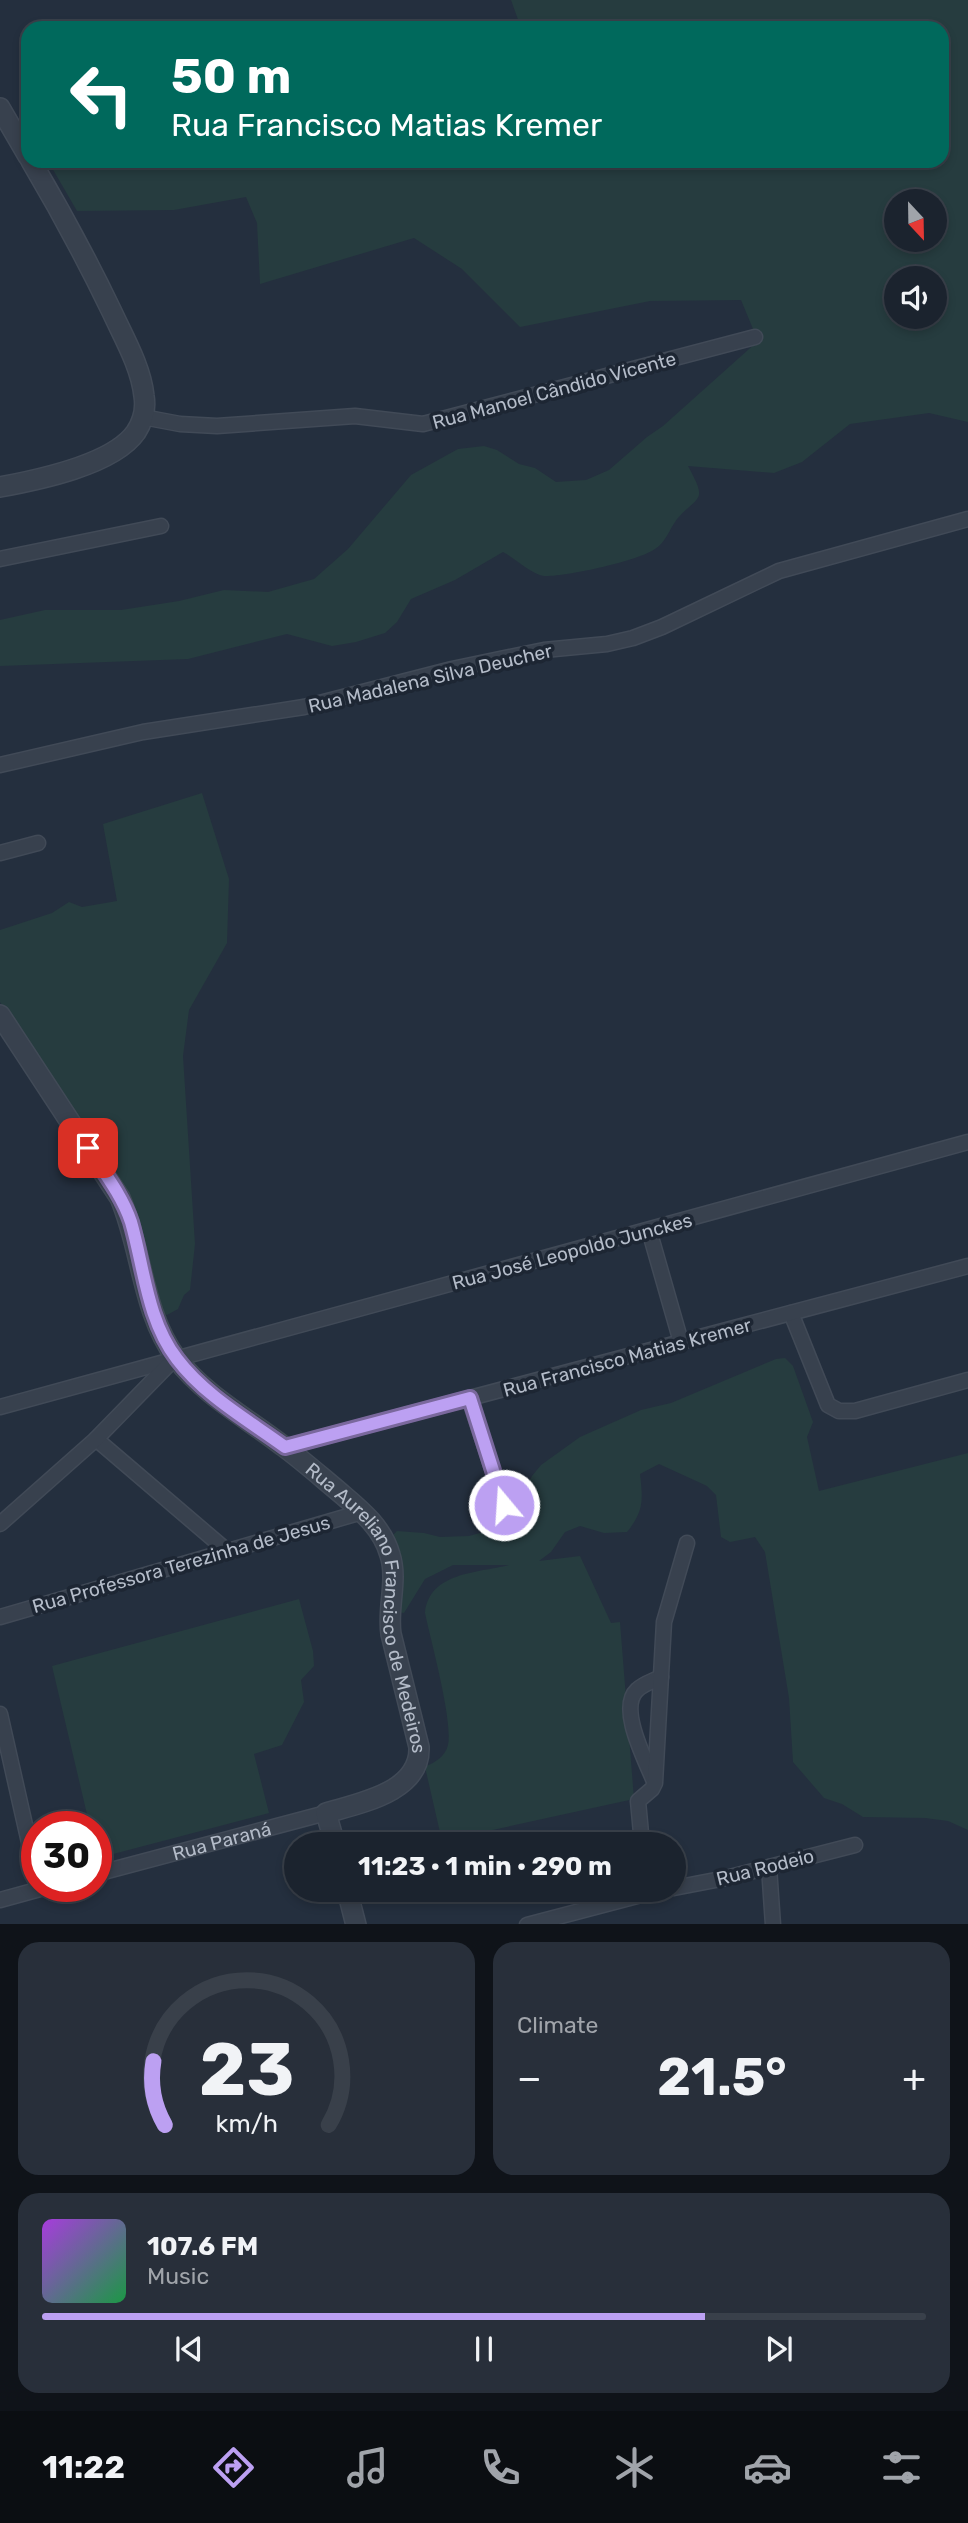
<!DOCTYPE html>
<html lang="en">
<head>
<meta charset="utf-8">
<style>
	:root { --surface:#1b232e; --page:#282f3a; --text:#f1f3f6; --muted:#a0a4aa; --line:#39404a; --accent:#bca0f2 }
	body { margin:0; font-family:Rubik,sans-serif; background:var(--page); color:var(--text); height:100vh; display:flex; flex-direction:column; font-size:26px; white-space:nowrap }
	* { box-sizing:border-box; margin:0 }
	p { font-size:23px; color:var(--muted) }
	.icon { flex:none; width:38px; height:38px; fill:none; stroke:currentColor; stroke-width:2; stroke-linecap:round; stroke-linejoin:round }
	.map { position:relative; height:1924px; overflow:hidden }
	.details { display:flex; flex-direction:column; gap:18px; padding:18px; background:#0f1319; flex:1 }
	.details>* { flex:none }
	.guide { position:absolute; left:21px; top:21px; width:928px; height:147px; border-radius:21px; box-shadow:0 4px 10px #0003,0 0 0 2px var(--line); background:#00695c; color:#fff; overflow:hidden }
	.needle { width:46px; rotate:158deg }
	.buttons { position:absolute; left:884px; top:189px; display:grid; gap:14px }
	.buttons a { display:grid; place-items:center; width:63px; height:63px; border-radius:50%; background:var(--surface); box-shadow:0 4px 10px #0003,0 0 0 2px var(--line); font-size:35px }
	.speed { position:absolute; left:21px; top:1811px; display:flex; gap:14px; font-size:35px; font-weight:700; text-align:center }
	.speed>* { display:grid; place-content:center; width:91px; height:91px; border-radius:50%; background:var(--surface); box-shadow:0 4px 10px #0003,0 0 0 2px var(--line); line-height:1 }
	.speed .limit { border:10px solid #d22; background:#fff; color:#111 }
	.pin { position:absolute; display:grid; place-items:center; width:60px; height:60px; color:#fff; margin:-30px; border-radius:14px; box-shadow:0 4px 10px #0006 }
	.me { position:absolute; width:77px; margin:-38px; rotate:342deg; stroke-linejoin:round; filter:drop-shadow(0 0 5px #0008) }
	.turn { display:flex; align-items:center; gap:24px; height:147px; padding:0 35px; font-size:32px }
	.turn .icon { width:91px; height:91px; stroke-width:2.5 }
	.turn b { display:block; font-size:49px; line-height:60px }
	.big { font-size:52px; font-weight:700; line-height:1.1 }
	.details .widget { flex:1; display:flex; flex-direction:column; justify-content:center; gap:10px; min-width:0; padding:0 24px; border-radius:21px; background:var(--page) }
	.details .dial { align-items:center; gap:0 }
	.dial svg { height:182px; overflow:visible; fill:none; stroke:var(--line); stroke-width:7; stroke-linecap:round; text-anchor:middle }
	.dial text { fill:var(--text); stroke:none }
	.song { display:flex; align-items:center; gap:21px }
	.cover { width:84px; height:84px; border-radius:10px; background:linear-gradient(135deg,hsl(280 70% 55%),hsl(140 70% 35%)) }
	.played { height:7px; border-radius:4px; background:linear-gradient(90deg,var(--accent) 75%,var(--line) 75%) }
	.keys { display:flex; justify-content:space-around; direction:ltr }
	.heat { display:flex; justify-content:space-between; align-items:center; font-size:38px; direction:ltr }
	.details .tiles { flex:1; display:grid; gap:18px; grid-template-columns:1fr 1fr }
	.widget:last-child { grid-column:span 2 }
	.trip { position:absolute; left:284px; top:1832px; width:402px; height:70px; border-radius:35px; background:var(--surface); box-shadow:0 4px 10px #0003,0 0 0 2px var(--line); font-weight:700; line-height:70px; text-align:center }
	.tabs { display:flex; height:112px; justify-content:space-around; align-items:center; background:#0b0e12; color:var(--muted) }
	.tabs .icon { width:49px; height:49px }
	.tabs .active { color:var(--accent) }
	.tabs b { font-size:32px; color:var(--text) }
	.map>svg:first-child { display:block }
	.green { fill:#263c3f; fill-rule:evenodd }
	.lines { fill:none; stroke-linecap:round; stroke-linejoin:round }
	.minor-casing { stroke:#414a57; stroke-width:17 }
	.tertiary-casing { stroke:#414a57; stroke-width:22 }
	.minor { stroke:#38414e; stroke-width:14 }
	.tertiary { stroke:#38414e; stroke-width:19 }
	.route-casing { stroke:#7a689d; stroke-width:18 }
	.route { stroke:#bca0f2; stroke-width:12 }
	.labels { text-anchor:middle; stroke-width:7; stroke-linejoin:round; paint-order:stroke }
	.street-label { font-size:19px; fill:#b4bcc9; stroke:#1d2633 }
</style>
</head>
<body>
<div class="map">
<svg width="968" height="1925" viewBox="0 0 968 1925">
	<rect width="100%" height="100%" fill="#242f3e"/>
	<path class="green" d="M 511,0 L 968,0 L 968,422 L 929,413 L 850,424 L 802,462 L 774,473 L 688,466 C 708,503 699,494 677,519 C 669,530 666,542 655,549 C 638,561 565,577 544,576 C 531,574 516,559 503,552 L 455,580 L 411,599 L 397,622 L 385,633 L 356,642 L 332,646 L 287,634 L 188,659 L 0,666 L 0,620 L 45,610 L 121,610 L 179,601 L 224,590 L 268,592 L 314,579 L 348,549 L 411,475 L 458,449 L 484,446 L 497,450 L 519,464 L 535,468 L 556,482 L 586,480 L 609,470 L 647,437 L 663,426 L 758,341 L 741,300 L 650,301 L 520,327 L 462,269 L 414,238 L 260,284 L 257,223 L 246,197 L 174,210 L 77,211 L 48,161 L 942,161 L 942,28 L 513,28 L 520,25 ZM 896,201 L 934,201 L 934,240 L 896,240 ZM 896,278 L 934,278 L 934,317 L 896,317 Z
		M 202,793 L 229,879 L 227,943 L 189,1010 L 183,1056 L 195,1244 L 190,1290 L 184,1295 L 178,1309 L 167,1315 L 162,1312 L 142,1241 L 0,1002 L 0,930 L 52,913 L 69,902 L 82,907 L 117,901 L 103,824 Z
		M 785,1358 L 793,1366 L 813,1422 L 807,1437 L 819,1491 L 968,1453 L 968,1830 L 948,1821 L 925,1818 L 863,1817 L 842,1804 L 824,1798 L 793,1762 L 789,1698 L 765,1552 L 755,1537 L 730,1542 L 721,1537 L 716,1495 L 707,1486 L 659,1464 L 640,1474 C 643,1500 644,1511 627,1532 L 604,1533 L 580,1526 L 565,1532 L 551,1552 L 539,1561 L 580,1556 L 611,1623 L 620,1622 L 634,1799 L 442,1841 L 425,1767 C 435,1762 445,1757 448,1745 C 453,1720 431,1642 425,1613 C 429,1572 478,1573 509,1565 L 453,1565 L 425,1579 L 404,1613 L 396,1612 L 392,1536 L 397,1531 L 424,1533 L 440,1537 L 469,1536 L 483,1532 L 494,1527 L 506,1514 L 524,1492 L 532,1476 L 541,1465 L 580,1437 L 641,1410 L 671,1403 L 776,1359 Z
		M 299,1599 L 313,1651 L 314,1666 L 301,1680 L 304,1702 L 282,1745 L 254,1754 L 269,1813 L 98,1858 L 96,1827 L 90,1827 L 52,1666 Z"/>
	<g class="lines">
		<defs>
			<g id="minor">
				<path d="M 143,417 L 180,424 L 217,426 L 355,416 L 423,424 L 755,337"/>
				<path d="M 0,559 L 161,526"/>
				<path d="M 0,765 L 143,732 L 304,707 L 452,669 L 544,650 L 607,644 L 633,638 L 662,627 L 779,571 L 968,519"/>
				<path d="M 0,853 L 38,843"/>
				<path d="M 649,1230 L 681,1342"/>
				<path d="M 791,1313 L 828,1405 L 839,1411 L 855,1411 L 968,1380"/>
				<path d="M 469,1398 L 504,1505"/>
				<path d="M 0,1407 L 968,1142"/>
				<path d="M 96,1439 L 226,1550"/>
				<path d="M 285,1447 L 968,1266"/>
				<path d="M 0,1524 L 96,1439 L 174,1359"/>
				<path d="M 0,1617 L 362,1512"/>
				<path d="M 0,1714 L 37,1878"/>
				<path d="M 653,1779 C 645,1759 618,1708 637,1690 C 643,1684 653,1681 661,1677"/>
				<path d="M 642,1844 L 638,1801 L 652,1789 L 655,1783 L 664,1622 L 687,1543"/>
				<path d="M 769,1867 L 773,1925"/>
				<path id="s1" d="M 96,1874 L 326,1813"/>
				<path d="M 674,1888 L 726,1878 L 855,1845"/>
				<path d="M 0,1900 L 51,1886"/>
				<path d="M 527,1925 L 660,1890"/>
			</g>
			<g id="tertiary">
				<path d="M 0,108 L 28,156"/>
				<path d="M 0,487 C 38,480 113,465 136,432 C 143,421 146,408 144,396 C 141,367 124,338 112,312 C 87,260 60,210 31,161"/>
				<path id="s2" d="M 0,1015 L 120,1198 C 142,1249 142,1312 176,1358 C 204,1395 247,1418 283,1446 C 302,1460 319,1475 337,1490 C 358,1508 382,1526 390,1555 C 398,1580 387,1608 391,1634 L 419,1747 C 421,1792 360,1803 326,1813 L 335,1844"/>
				<path d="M 347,1890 L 356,1925"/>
			</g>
		</defs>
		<use href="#minor" class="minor-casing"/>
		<use href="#tertiary" class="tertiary-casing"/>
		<use href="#minor" class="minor"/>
		<use href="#tertiary" class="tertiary"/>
	</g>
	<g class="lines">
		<defs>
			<path id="route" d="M 88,1148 C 103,1171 122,1195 131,1222 C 144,1267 147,1320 177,1359 C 205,1396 248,1420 285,1447 L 470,1398 L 504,1505"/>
		</defs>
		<use href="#route" class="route-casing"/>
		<use href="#route" class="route"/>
	</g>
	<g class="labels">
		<g class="street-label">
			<text transform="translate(554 390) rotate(-15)" y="7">Rua Manoel Cândido Vicente</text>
			<text transform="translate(430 678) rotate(-13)" y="7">Rua Madalena Silva Deucher</text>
			<text transform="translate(572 1251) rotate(-15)" y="7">Rua José Leopoldo Junckes</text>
			<text transform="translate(627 1357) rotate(-15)" y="7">Rua Francisco Matias Kremer</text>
			<text transform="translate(181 1564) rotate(-16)" y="7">Rua Professora Terezinha de Jesus</text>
			<text dy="7" stroke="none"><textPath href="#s2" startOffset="723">Rua Aureliano Francisco de Medeiros</textPath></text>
			<text dy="7" stroke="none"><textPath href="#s1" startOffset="130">Rua Paraná</textPath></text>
			<text transform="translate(765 1867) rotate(-14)" y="7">Rua Rodeio</text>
		</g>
	</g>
</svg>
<div class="buttons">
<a><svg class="needle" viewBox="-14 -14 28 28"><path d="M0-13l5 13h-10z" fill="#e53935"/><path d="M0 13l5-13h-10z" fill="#a0a4aa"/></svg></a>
<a><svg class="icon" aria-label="sound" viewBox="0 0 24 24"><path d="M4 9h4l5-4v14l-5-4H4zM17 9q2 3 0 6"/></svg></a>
</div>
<div class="speed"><div class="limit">30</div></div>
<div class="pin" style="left:88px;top:1148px;background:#d93025"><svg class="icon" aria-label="arrive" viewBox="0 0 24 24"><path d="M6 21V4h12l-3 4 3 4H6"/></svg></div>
<svg class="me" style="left:504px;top:1505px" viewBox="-20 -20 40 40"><circle r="17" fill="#bca0f2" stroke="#fff" stroke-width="3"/><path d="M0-11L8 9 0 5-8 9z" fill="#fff"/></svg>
<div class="trip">11:23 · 1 min · 290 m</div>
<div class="guide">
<div class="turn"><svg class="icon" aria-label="left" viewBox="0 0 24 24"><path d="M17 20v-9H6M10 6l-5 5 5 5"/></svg><div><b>50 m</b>Rua Francisco Matias Kremer</div></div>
</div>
</div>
<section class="details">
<div class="tiles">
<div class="widget dial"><svg viewBox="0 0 100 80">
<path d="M14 69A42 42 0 1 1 86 69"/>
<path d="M14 69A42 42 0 0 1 9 41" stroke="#bca0f2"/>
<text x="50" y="56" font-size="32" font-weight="700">23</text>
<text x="50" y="72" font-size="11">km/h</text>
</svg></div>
<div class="widget"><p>Climate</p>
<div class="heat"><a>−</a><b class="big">21.5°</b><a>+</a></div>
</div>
<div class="widget">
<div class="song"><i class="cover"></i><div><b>107.6 FM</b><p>Music</p></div></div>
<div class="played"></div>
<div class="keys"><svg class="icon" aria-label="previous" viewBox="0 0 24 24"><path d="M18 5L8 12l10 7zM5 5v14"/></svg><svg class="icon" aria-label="pause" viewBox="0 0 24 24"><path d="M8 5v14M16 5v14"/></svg><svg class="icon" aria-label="next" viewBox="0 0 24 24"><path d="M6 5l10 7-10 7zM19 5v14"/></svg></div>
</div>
</div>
</section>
<nav class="tabs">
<b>11:22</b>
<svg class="icon active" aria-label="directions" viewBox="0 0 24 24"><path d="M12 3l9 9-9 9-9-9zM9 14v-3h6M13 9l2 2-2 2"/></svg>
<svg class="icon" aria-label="music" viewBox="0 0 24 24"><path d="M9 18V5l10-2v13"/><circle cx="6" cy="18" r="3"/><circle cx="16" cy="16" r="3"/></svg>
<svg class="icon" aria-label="phone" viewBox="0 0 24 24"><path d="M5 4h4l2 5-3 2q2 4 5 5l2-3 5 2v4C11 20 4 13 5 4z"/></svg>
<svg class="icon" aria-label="climate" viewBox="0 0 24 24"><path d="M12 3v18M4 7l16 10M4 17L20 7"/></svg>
<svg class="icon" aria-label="car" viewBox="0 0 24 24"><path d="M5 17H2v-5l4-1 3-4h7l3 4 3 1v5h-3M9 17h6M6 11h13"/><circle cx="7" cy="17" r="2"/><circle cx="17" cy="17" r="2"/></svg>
<svg class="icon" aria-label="filters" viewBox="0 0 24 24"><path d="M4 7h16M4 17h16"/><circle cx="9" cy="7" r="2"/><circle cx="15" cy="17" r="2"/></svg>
</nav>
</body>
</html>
